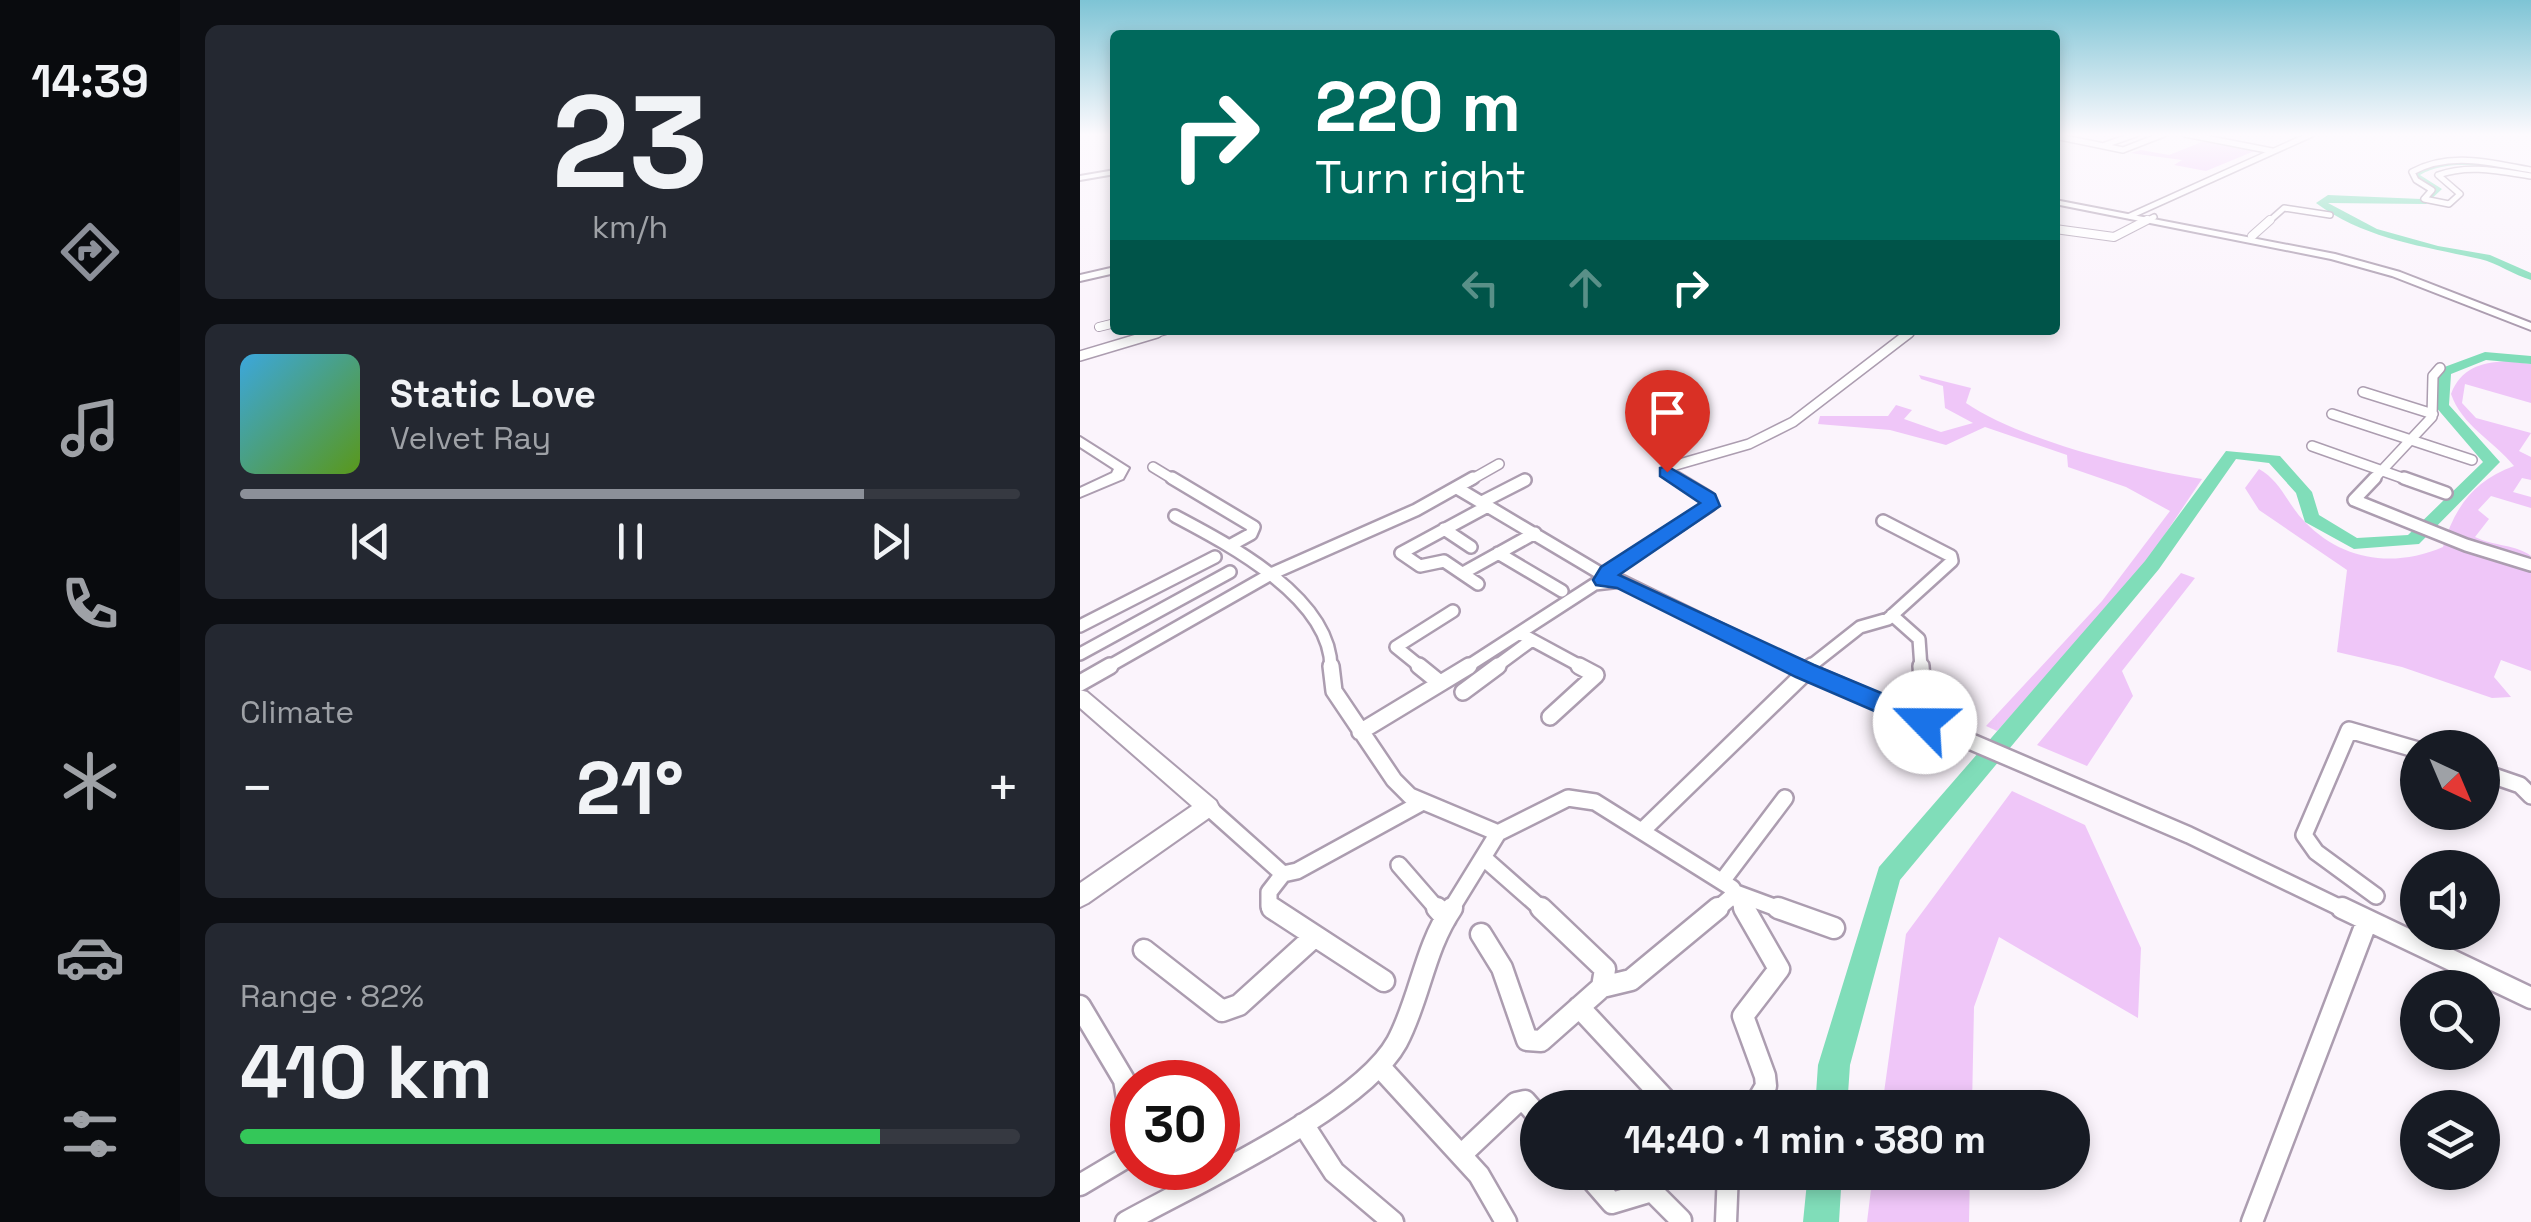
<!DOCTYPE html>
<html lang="en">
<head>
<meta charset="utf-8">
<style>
	:root { --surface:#171b24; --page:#242831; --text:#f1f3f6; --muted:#9ea1a6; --line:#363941; --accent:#8c9099 }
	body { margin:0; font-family:"Space Grotesk",sans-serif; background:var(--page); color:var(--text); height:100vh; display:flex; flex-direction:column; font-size:38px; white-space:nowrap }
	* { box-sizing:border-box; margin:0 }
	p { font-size:32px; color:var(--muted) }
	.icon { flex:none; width:55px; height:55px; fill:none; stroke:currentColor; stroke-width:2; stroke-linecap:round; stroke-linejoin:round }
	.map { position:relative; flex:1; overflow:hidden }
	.panel { display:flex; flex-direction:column; gap:25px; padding:25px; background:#0d0f14; width:900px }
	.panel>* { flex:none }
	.banner { position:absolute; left:30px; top:30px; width:950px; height:305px; border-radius:10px; box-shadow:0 5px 15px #0003; background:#00695c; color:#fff; overflow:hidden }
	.needle { width:65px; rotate:136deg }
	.tools { position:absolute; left:1320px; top:730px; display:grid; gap:20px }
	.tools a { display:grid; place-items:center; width:100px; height:100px; border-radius:50%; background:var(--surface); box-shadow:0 5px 15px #0003; font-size:50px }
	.speed { position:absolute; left:30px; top:1060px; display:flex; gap:20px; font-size:50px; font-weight:700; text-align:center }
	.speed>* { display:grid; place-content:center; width:130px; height:130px; border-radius:50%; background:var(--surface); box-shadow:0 5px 15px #0003; line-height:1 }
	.speed .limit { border:15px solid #d22; background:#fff; color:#111 }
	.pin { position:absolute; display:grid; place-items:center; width:85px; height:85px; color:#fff; margin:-102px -42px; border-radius:50% 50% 50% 0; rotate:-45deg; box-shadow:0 0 10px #0007 }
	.pin .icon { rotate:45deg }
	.me { position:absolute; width:110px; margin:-55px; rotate:293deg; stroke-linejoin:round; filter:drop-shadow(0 0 8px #0008) }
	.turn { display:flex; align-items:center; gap:35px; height:210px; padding:0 40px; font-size:45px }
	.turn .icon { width:130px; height:130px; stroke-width:2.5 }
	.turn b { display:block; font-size:70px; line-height:85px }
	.lanes { display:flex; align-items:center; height:95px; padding:0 40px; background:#0003; justify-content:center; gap:50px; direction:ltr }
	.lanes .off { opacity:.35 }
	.big { font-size:75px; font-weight:700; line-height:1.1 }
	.panel .card { flex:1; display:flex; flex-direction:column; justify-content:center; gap:15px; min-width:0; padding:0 35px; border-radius:15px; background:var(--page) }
	.panel .dial { align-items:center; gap:0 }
	.dial b { font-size:130px; line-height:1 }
	.song { display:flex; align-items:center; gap:30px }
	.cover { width:120px; height:120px; border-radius:15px; background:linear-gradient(135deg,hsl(200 70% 55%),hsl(90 70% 35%)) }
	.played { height:10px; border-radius:5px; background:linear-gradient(90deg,var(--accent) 80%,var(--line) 80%) }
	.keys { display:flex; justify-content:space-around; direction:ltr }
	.heat { display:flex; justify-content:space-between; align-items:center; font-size:55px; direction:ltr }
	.charge { height:15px; border-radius:8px; background:linear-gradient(90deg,#34c759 82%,var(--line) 0) }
	.trip { position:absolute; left:440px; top:1090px; width:570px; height:100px; border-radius:50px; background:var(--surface); box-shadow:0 5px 15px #0003; font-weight:700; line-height:100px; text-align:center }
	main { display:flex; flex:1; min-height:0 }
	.dock { display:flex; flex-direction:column; width:180px; justify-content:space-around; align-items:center; background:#090b0e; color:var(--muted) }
	.dock .icon { width:70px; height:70px }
	.dock .current { color:var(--accent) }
	.dock b { font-size:45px; color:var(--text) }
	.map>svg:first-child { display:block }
	.green { fill:#efc6f8 }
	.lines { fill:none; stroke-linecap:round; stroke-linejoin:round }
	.river { fill:#80ddb9; fill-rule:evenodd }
	.street-far5-casing { stroke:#ac9db0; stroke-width:8 }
	.street-far4-casing { stroke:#ac9db0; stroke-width:10 }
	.street-far3-casing { stroke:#ac9db0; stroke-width:12 }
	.street-far2-casing { stroke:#ac9db0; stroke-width:16 }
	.street-far1-casing { stroke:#ac9db0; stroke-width:20 }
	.street-casing { stroke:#ac9db0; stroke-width:25 }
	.secondary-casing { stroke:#ac9db0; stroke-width:4 }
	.street-far5 { stroke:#fff; stroke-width:5 }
	.street-far4 { stroke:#fff; stroke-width:8 }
	.street-far3 { stroke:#fff; stroke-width:9 }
	.street-far2 { stroke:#fff; stroke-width:11 }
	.street-far1 { stroke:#fff; stroke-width:15 }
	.street { stroke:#fff; stroke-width:20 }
	.secondary { fill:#fff; fill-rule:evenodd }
	.route { fill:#1a73e8; stroke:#114b97; stroke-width:2.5 }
</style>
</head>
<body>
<main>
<nav class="dock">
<b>14:39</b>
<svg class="icon current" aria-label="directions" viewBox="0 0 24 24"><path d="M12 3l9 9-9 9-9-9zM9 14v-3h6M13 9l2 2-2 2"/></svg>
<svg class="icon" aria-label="music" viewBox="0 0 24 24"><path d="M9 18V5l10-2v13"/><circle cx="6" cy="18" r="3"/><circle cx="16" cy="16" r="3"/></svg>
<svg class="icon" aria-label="phone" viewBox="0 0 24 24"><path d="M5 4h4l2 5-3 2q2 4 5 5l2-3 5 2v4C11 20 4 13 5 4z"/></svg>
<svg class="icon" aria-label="climate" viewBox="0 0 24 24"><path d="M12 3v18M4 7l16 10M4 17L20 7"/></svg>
<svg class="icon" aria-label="car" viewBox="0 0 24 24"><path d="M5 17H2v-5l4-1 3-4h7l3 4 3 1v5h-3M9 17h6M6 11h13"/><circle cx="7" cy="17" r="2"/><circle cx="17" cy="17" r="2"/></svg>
<svg class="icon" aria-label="filters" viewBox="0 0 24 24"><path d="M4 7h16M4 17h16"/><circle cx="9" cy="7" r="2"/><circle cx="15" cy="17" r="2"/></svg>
</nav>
<section class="panel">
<div class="card dial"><b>23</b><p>km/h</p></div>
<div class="card">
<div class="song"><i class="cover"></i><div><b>Static Love</b><p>Velvet Ray</p></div></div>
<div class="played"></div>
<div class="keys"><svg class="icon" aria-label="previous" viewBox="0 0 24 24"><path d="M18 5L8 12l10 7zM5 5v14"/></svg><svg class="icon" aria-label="pause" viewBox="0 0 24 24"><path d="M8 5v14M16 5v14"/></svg><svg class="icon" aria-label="next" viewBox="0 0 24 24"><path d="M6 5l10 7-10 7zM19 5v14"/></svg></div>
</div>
<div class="card"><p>Climate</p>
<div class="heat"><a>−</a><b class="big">21°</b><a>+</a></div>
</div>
<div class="card"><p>Range · 82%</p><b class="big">410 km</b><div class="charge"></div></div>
</section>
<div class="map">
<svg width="1451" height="1222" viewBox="0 0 1451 1222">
	<rect width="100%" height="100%" fill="#fbf4fc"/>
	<path class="green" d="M 1127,140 L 1177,150 L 1126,171 L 1094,165 L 1102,160 L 1050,153 L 1061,150 L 1089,155 Z
		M 1426,361 L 1451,364 L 1451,403 L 1385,384 L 1382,403 L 1396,418 L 1451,433 L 1439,451 L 1451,457 L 1451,480 L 1442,478 L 1433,492 L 1451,497 L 1451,508 L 1411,496 L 1398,510 L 1409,519 L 1395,537 C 1413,546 1438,545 1451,556 L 1441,558 L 1451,563 L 1451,671 L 1421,660 L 1414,677 L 1431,697 L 1412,698 L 1322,667 L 1257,652 L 1267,570 L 1179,510 L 1165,488 L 1179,469 C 1201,481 1207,504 1225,522 C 1263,561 1314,568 1363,547 C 1374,508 1394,480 1434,466 C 1413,440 1382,426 1371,394 C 1381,368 1400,363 1426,361 Z
		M 839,375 L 891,388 L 886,403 C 942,441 1054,468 1122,479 L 1053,582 L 917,731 L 906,726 L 1022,601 L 1090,511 L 1046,487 L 988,467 L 987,455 L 905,427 L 866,445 L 810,430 L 738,424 L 740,416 L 808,416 L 816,405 L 832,410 L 824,419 L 861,432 L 893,423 L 865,408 L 863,386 L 841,379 Z
		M 1101,573 L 1115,578 L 1042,671 L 1053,696 L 1007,766 L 957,745 Z
		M 932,791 L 1005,825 L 1061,948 L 1058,1018 L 919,937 L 894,1007 L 892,1107 L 802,1107 L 826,934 Z
		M 793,1173 L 890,1173 L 889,1222 L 787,1222 Z"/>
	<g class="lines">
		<path class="river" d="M 1375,160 L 1451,170 L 1451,176 C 1415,169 1374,156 1340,175 L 1362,189 L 1346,204 L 1248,203 L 1297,229 L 1358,246 L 1410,255 L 1451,273 L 1451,280 C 1434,275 1417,263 1400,259 C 1342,246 1285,239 1236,203 L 1248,195 L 1341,199 L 1351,189 L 1331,177 L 1331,173 L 1344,166 Z
			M 1405,352 L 1451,356 L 1451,364 L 1406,360 L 1371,374 L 1369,405 L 1420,462 L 1339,544 L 1274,549 L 1225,522 L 1216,493 L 1189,463 L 1156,459 L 1079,569 L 820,880 L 770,1065 L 767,1108 L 735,1108 L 738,1065 L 799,867 L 1065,561 L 1146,451 L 1200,456 L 1232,492 L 1239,515 L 1277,538 L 1328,535 L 1403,462 L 1355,406 L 1359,369 Z
			M 728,1172 L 762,1172 L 759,1222 L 723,1222 Z"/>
		<defs>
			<path id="street-far5" d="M 1105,134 L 1192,151
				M 975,136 L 1043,150 L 1084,134
				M 1025,145 L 1056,134
				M 1451,170 C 1411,163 1370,151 1332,172 L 1336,180 L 1352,190 L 1344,199 L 1369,204 L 1380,194 L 1358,175 C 1389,164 1419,171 1451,176
				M 1050,216 L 1232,134
				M 1062,223 L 1074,217
				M 1187,223 L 1204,208 L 1250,215"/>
			<path id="street-far4" d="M 975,229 L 1034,237 L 1067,220
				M 1172,236 L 1190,220
				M 19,327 L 35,323
				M 69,335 L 87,330
				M 826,335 L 833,330"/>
			<path id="street-far3" d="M 0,356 L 77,333
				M 1283,392 L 1353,414
				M 1252,414 L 1392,460
				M 1232,446 L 1331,481
				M 73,467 L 96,481
				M 389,481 L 419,464
				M 600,481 L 589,474 L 589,467 L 669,444 L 713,422 L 829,333
				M 1292,481 L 1352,417 L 1353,376 L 1360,368"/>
			<path id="street-far2" d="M 92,478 L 174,527 L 171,534 L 151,545
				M 1295,478 L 1274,500 L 1386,545 L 1451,565
				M 1324,478 L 1366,493
				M 377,488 L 525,576
				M 402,502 L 445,480
				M 95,516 C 150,545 251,598 251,668
				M 364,529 L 391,547
				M 418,553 L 482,591
				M 383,573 L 455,533
				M 524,580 L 528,572 L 630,505 L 629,498 L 596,478
				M 398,584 L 364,561 L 340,566 L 321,553 L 408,506
				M 812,615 L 839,639 L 841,668
				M 0,626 L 135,557
				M 441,634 L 504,668
				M 0,654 L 150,572
				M 26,668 L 191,574 L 336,510 L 393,478
				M 342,668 L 316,647 L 373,611
				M 385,668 L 515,584 L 541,581 L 719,668
				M 414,668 L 452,640
				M 728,668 L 780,627 L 808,619 L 872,561 L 871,556 L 803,521"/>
			<path id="street-far1" d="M 251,666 L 254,691 L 314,780 L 330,796 L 418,833 L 488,798 L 515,802 L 652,888 L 665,911
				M 339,666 L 360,683
				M 714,666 L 1109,835 L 1267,911
				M 841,666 L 845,722
				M 0,683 L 30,666
				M 383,692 L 418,666
				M 470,717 L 516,675 L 499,666
				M 280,732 L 389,666
				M 1402,772 L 1440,785 L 1451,796
				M 128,807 L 203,874 L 217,871 L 341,803
				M 563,830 L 732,666
				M 405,859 L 464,911
				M 319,865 L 359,911
				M 643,880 L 705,798
				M 1296,896 L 1236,852 L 1224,835 L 1269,730 L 1338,750
				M 196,911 L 189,906 L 189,892 L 203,874
				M 370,911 L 418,833
				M 635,911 L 656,893 L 705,911"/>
			<path id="street" d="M 192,908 L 304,981
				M 357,908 L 366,918
				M 664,908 L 699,969 L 663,1016 L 685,1076 L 686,1086 L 673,1108
				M 698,908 L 754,928
				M 1262,908 L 1451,998
				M 401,934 L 422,968 L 447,1040 L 461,1041 L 522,987 L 525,969 L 461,908
				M 64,950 L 142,1011 L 159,1005 L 235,936
				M 522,987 L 551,980 L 638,908
				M 0,1006 L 44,1080 L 52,1129
				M 499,1007 L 593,1108
				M 300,1067 L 399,1175 L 426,1222
				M 223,1124 L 254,1172 L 313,1222
				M 381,1155 L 436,1103 L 445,1101 L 458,1116
				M 89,1168 L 118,1182
				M 505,1172 L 532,1203 L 572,1191 L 601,1220
				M 0,1185 L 52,1154
				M 46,1222 C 116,1183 281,1108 317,1042 C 340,999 344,949 372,908
				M 646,1222 L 648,1172
				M 1172,1222 L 1287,921"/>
			<path id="secondary" d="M 35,170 L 35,174 L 0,180 L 0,176 Z
				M 975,200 L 1255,254 L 1320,272 L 1451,323 L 1451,330 L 1312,276 L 1251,259 L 975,204 Z
				M 35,267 L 35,273 L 0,281 L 0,275 Z
				M 0,437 L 49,468 L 43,479 L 0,497 L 0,488 L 32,473 L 34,469 L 0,447 Z
				M 0,690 L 7,692 L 136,801 L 139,807 L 136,813 L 8,903 L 0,907 L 0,883 L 112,806 L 0,708 Z"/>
		</defs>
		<use href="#street-far5" class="street-far5-casing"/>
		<use href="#street-far4" class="street-far4-casing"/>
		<use href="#street-far3" class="street-far3-casing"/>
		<use href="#street-far2" class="street-far2-casing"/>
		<use href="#street-far1" class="street-far1-casing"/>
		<use href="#street" class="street-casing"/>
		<use href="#secondary" class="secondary-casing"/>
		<use href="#street-far5" class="street-far5"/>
		<use href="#street-far4" class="street-far4"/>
		<use href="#street-far3" class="street-far3"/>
		<use href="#street-far2" class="street-far2"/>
		<use href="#street-far1" class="street-far1"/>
		<use href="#street" class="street"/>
		<use href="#secondary" class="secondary"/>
	</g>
	<linearGradient id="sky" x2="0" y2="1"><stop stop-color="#7ec4d5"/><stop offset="0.44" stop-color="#fdfafe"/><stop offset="1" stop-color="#fdfafe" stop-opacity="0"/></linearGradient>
	<rect width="1451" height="306" fill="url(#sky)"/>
	<path class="route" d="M 587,466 L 635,494 L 640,506 L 539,575 L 734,665 L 854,715 L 858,722 L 854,729 L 836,729 L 716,677 L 537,588 L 516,585 L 513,580 L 521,567 L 620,503 L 580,476 L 580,468 Z"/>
</svg>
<div class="tools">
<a><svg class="needle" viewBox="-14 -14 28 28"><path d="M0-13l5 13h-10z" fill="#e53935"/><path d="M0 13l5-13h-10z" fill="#9ea1a6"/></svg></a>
<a><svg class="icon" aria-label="sound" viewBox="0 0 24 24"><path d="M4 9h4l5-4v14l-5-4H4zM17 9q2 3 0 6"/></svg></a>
<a><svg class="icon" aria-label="search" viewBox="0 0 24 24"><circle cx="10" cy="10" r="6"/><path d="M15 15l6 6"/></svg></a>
<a><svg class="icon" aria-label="layers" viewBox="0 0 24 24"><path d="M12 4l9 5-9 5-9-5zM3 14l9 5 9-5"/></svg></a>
</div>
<div class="speed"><div class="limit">30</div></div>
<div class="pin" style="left:587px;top:472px;background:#d93025"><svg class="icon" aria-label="arrive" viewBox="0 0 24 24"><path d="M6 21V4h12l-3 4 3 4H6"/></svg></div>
<svg class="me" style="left:845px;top:722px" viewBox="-20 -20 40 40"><circle r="19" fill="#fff"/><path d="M0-13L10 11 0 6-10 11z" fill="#1a73e8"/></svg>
<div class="trip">14:40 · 1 min · 380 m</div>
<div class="banner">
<div class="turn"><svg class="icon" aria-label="right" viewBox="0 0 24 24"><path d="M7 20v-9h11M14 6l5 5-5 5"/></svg><div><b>220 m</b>Turn right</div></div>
<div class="lanes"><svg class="icon off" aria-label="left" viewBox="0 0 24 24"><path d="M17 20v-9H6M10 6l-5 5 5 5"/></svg><svg class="icon off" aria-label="ahead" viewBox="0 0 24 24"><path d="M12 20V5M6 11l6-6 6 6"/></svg><svg class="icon" aria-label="right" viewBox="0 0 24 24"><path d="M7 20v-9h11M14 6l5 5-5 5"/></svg></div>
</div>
</div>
</main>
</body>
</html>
